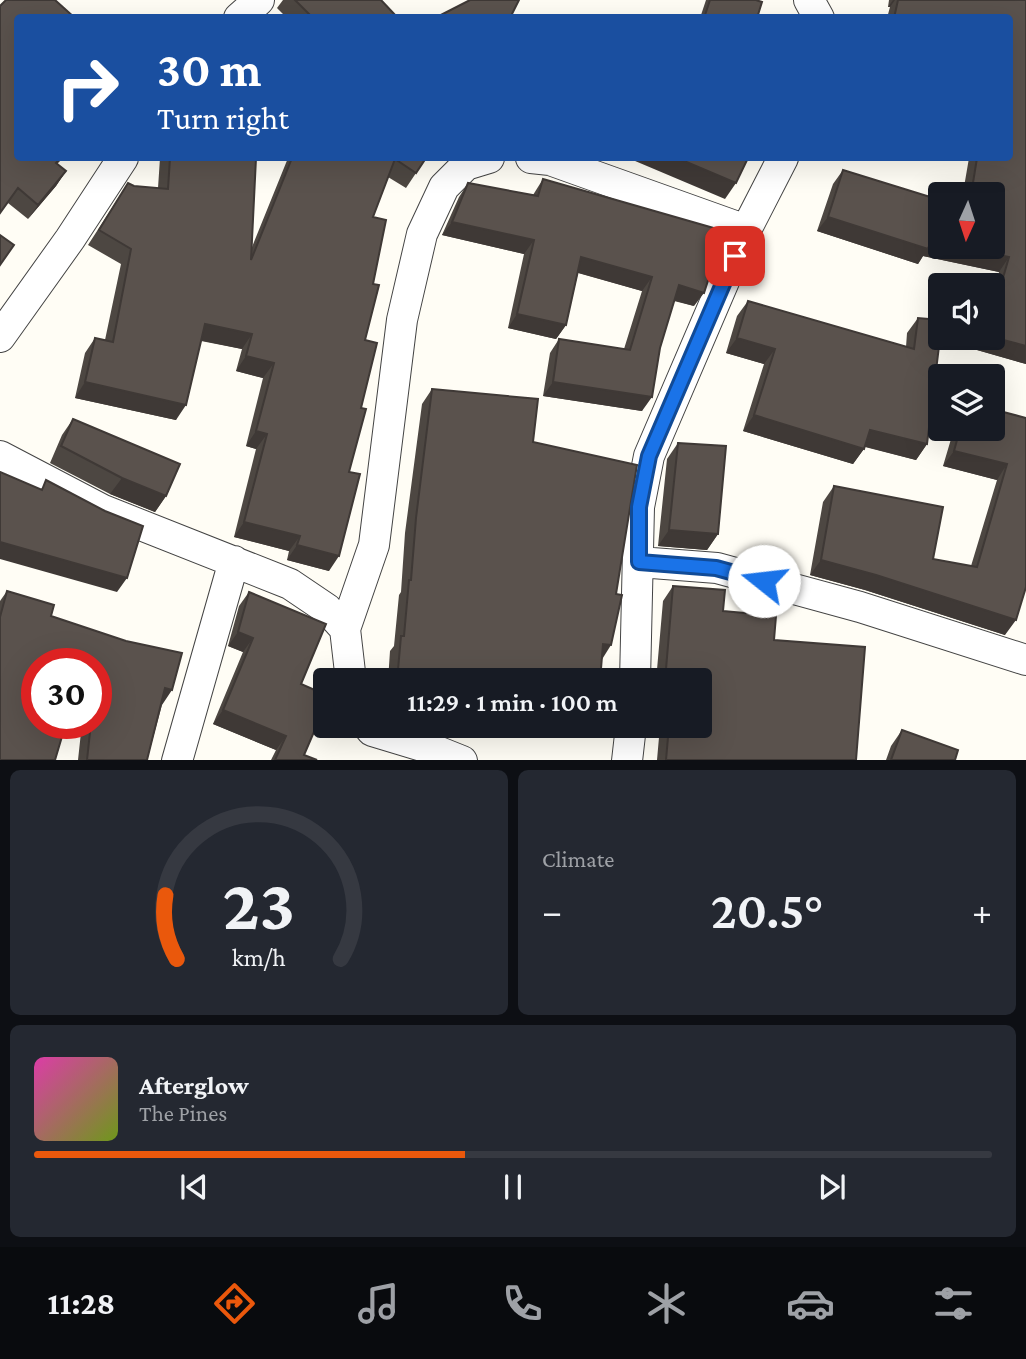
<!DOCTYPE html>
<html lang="en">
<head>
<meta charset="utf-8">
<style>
	:root { --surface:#171b24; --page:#242831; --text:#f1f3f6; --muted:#9ea1a6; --line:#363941; --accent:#ea580c }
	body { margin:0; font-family:"Crimson Pro",serif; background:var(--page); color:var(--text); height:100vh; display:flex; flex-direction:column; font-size:26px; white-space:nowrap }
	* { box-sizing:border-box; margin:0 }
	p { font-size:23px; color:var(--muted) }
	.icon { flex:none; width:38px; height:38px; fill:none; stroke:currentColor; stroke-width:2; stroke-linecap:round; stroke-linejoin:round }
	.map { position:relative; height:760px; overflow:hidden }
	.sheet { display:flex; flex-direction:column; gap:10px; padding:10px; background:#0d0f14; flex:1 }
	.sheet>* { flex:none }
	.top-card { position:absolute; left:14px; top:14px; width:999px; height:147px; border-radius:7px; box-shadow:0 7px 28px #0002; background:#1a4fa0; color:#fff; overflow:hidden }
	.needle { width:46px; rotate:183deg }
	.controls { position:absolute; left:928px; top:182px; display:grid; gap:14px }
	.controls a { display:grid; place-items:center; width:77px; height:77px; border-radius:7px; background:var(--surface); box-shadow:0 7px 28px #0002; font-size:35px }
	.speed { position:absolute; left:21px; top:648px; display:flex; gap:14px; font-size:35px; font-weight:700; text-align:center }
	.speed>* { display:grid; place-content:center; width:91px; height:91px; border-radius:50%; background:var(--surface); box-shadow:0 7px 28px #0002; line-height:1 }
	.speed .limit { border:10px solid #d22; background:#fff; color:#111 }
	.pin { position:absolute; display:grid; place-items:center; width:60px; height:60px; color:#fff; margin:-30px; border-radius:14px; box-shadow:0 4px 10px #0006 }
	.me { position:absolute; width:77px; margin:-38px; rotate:286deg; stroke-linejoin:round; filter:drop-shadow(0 0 5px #0008) }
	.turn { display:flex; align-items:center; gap:24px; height:147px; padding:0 28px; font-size:32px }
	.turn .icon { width:91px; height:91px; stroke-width:2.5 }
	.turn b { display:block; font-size:49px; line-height:60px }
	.big { font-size:52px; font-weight:600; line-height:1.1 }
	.sheet .widget { flex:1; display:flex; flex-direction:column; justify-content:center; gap:10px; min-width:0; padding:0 24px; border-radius:10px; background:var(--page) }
	.sheet .dial { align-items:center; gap:0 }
	.dial svg { height:182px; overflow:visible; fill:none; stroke:var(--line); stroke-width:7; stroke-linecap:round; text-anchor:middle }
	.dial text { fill:var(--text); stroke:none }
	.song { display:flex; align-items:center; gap:21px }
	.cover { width:84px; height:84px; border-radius:10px; background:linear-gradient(135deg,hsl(320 70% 55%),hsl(80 70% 35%)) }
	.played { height:7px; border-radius:4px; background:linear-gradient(90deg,var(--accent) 45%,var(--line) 45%) }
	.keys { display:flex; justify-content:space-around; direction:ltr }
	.heat { display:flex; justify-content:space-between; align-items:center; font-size:38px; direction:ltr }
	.sheet .tiles { flex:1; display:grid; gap:10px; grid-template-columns:1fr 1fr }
	.widget:last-child { grid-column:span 2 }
	.trip { position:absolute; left:313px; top:668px; width:399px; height:70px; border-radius:7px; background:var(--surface); box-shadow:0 7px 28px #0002; font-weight:600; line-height:70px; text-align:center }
	.tabs { display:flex; height:112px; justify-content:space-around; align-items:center; background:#090b0e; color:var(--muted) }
	.tabs .icon { width:49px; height:49px }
	.tabs .on { color:var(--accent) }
	.tabs b { font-size:32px; color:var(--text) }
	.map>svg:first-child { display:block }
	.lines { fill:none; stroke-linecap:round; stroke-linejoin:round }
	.minor-casing { stroke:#444; stroke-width:32 }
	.minor { stroke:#fff; stroke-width:30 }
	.wall { fill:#4d4742 }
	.shaded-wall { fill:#3f3936 }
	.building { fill:#5a524d; stroke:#3f3936; stroke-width:2 }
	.route-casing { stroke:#114b97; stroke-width:18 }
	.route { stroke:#1a73e8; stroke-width:12 }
</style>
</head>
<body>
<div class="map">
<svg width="1026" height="761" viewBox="0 0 1026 761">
	<rect width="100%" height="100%" fill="#fffdf5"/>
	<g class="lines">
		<defs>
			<path id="minor" d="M 809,0 L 819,18
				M 239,18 L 259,0
				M 531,158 L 550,160 L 746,230
				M 0,337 L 70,239 L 123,158
				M 0,456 L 103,510 L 290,584 L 327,609 L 345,629
				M 639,562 L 717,568 L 860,607 L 1026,660
				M 351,681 L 345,629 L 374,545 L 402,320 L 422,234 L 444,187 L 466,165 L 489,158
				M 635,681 L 639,507 L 649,456 L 746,230 L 783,158
				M 368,726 L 372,731 L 432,749 L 462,761
				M 177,761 L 234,561
				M 627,761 L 631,726"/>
		</defs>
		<use href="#minor" class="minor-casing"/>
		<use href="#minor" class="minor"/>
	</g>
	<path class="wall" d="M 283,0 L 381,0 L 398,18 L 287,18 L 277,8 Z
		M 706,0 L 756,0 L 757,18 L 700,18 Z
		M 889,0 L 1026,0 L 1026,364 L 977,350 L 980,338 L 992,338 L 992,295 L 999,272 L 923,256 L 918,264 L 817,231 L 833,184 L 843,170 L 940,247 L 992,194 L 956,194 L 962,186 L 964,187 L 969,158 L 1010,158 L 1010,18 L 887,18 L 890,7 L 888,7 Z
		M 18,158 L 63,158 L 57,164 L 66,171 L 56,186 L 28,219 L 8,203 Z
		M 160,158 L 256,158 L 252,247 L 288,158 L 426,158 L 406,188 L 388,177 L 373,217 L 373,284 L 365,340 L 361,408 L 349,472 L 329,571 L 287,560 L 289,551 L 234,537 L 256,449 L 246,446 L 263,378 L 236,371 L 242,349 L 201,341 L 176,420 L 75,398 L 85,353 L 95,338 L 105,340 L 121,264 L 88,245 L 128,183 L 134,186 L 158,188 Z
		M 543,179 L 694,306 L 674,301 L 642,411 L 543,396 L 550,353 L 559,339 L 624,349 L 642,291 L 578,273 L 566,325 L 556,339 L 508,328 L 524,254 L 442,235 L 459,197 L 468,183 L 533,195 Z
		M 748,301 L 906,347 L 907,333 L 918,318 L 927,444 L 916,460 L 865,447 L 853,464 L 743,431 L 764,364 L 726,353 L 737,316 Z
		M 432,389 L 533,442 L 602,659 L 600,681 L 388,681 L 390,651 L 394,646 L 399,595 L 401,592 L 405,533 L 422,404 Z
		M 1026,418 L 1005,635 L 865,590 L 810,575 L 823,502 L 834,486 L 933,559 L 971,566 L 997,480 L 943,466 L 954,429 L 992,429 Z
		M 73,419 L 166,496 L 155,512 L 110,494 L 50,463 L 62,435 Z
		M 678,443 L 718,534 L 707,550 L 658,546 L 667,459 Z
		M 673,586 L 723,611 L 774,640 L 856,760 L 657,760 L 660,726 L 700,726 L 700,681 L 656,681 L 663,601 Z
		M 7,591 L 51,616 L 162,705 L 147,760 L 78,760 L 82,723 L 96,723 L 96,663 L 37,663 L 0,760 L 0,601 Z
		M 249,592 L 301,684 L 304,755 L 317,760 L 271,760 L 276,750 L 213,724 L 243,652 L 228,646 L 239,606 Z
		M 902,730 L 955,760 L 886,760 L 891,746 Z"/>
	<path class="shaded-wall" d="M 893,0 L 895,0 L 890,7 L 888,7 Z
		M 628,158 L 677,158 L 736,183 L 725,199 Z
		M 66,171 L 56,186 L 28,219 L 38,205 Z
		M 828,217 L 940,242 L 940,247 L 960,247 L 1009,257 L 999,272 L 923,256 L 918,264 L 817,231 Z
		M 452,222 L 534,240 L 524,254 L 442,235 Z
		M 581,257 L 652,277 L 642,291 L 572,271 Z
		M 679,285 L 704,293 L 694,306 L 669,299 Z
		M 517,314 L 566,325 L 556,339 L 508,328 Z
		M 205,324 L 252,334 L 242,349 L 194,339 Z
		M 992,337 L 1026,346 L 1026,364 L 977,350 L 985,338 L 992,338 Z
		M 737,338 L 775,349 L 764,364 L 726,353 Z
		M 246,356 L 274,363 L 263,378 L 236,371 Z
		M 85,382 L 186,405 L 176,420 L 75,398 Z
		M 553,382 L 652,397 L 642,411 L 543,396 Z
		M 754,415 L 864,449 L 853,464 L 743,431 Z
		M 870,430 L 927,444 L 916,460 L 859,445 Z
		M 256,431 L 267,434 L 256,449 L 246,446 Z
		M 954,451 L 1007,464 L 997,480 L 943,466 Z
		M 122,478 L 166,496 L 155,512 L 110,494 Z
		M 244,522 L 300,536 L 289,551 L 234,537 Z
		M 669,530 L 718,534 L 707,550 L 658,546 Z
		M 0,542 L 127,578 L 117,592 L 0,559 Z
		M 297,545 L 339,556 L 329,571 L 287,560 Z
		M 821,560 L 876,575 L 1016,620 L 1005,635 L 865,590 L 810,575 Z
		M 238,632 L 253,638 L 243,652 L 228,646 Z
		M 603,644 L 611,645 L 601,661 Z
		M 165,688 L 172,690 L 162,705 L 155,703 Z
		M 223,710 L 286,736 L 276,750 L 213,724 Z"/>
	<path class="building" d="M 6,0 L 55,0 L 75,18 L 18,18 L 18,158 L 61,158 L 56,163 L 66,171 L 38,205 L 18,188 L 0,213 L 0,6 Z
		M 295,0 L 381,0 L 398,18 L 313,18 Z
		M 470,0 L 519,0 L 510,18 L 435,18 Z
		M 710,0 L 756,0 L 762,2 L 757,18 L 704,18 Z
		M 898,0 L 1026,0 L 1026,346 L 992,337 L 992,316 L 1009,257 L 960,247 L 992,247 L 992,194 L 960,194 L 962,186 L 972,189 L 977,158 L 1010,158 L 1010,18 L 894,18 Z
		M 170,158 L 256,158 L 251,260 L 292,158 L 426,158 L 416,173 L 395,159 L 373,217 L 386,220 L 373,284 L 379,285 L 365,340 L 377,343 L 361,408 L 366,409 L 349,472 L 360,474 L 339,556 L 297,545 L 300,536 L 244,522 L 267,434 L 256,431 L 274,363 L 246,356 L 252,334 L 205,324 L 186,405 L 85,382 L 95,338 L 113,342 L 131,249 L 99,230 L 128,183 L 134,186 L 168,189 Z
		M 677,158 L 748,158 L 736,183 Z
		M 843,170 L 940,200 L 940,242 L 931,240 L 928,249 L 828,217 Z
		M 543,179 L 724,231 L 704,293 L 679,285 L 660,348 L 652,397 L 553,382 L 559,339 L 630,350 L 652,277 L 581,257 L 566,325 L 517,314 L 534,240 L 452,222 L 468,183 L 538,196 Z
		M 0,235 L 14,245 L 0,265 Z
		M 748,301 L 914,349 L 918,318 L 940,320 L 940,338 L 927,444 L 870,430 L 864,449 L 754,415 L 775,349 L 737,338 Z
		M 432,389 L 538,399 L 533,442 L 637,465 L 616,594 L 622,595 L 611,645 L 603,644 L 600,681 L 397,681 L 401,636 L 404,636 L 409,580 L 411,580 L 416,518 Z
		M 992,409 L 1026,418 L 1026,587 L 1016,620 L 876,575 L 821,560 L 834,486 L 943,507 L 933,559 L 977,567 L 1007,464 L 954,451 L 960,429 L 992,429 Z
		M 73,419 L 180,464 L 166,496 L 122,478 L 61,446 Z
		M 678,443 L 726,446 L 718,534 L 669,530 Z
		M 0,472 L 42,490 L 46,480 L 105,511 L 143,526 L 127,578 L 0,542 Z
		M 673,586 L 725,590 L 723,611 L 776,616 L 774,640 L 865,647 L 856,760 L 666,760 L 669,726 L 700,726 L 700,681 L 665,681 Z
		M 7,591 L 54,605 L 51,616 L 126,641 L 182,653 L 172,690 L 165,688 L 147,760 L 87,760 L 91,723 L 96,723 L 96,663 L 37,663 L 37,723 L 66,723 L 55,760 L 0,760 L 0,617 Z
		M 249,592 L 326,624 L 301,684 L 326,695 L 326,704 L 304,755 L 317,760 L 275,760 L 286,736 L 223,710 L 253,638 L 238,632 Z
		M 902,730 L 958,750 L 955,760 L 891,760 Z"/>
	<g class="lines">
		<defs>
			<path id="route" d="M 735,256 L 649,456 L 639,507 L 639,562 L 716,568 L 764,581"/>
		</defs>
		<use href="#route" class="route-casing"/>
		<use href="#route" class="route"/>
	</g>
</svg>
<div class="controls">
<a><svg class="needle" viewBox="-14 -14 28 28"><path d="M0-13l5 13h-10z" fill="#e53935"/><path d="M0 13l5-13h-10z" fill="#9ea1a6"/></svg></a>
<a><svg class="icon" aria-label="sound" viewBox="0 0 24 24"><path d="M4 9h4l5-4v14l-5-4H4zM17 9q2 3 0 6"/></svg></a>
<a><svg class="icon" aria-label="layers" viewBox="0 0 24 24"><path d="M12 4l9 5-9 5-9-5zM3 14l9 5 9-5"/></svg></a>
</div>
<div class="speed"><div class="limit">30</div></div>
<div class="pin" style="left:735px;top:256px;background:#d93025"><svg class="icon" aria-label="arrive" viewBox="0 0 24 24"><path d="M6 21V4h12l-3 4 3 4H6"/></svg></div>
<svg class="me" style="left:764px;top:581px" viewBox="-20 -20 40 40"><circle r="19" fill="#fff"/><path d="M0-13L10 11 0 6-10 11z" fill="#1a73e8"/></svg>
<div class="trip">11:29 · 1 min · 100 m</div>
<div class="top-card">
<div class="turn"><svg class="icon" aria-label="right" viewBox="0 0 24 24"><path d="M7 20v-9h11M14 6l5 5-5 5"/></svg><div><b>30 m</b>Turn right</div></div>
</div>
</div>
<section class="sheet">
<div class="tiles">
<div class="widget dial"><svg viewBox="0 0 100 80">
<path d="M14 69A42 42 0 1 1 86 69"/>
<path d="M14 69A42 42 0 0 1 9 41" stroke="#ea580c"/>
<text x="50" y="56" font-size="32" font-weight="700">23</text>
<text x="50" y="72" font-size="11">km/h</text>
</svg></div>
<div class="widget"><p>Climate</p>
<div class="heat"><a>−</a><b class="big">20.5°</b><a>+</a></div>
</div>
<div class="widget">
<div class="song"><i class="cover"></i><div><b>Afterglow</b><p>The Pines</p></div></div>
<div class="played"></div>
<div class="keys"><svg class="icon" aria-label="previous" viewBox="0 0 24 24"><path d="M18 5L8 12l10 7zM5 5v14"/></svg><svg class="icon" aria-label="pause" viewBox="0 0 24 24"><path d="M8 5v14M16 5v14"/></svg><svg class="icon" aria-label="next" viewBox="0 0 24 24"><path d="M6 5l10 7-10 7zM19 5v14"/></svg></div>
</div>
</div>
</section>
<nav class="tabs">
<b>11:28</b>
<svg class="icon on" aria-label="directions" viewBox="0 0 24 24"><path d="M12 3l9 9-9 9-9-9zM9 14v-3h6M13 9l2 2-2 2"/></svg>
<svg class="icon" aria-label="music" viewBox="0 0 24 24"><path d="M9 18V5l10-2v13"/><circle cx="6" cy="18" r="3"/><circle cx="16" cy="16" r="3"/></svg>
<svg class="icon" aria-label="phone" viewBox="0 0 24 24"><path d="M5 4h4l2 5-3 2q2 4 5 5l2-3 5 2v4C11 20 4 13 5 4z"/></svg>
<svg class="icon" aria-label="climate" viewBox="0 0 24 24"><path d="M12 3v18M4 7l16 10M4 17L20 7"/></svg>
<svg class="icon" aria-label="car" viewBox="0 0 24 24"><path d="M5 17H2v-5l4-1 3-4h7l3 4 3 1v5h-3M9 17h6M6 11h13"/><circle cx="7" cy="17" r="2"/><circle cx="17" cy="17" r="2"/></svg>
<svg class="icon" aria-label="filters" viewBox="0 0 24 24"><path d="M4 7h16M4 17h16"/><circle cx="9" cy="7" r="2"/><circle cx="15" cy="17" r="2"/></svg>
</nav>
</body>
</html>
